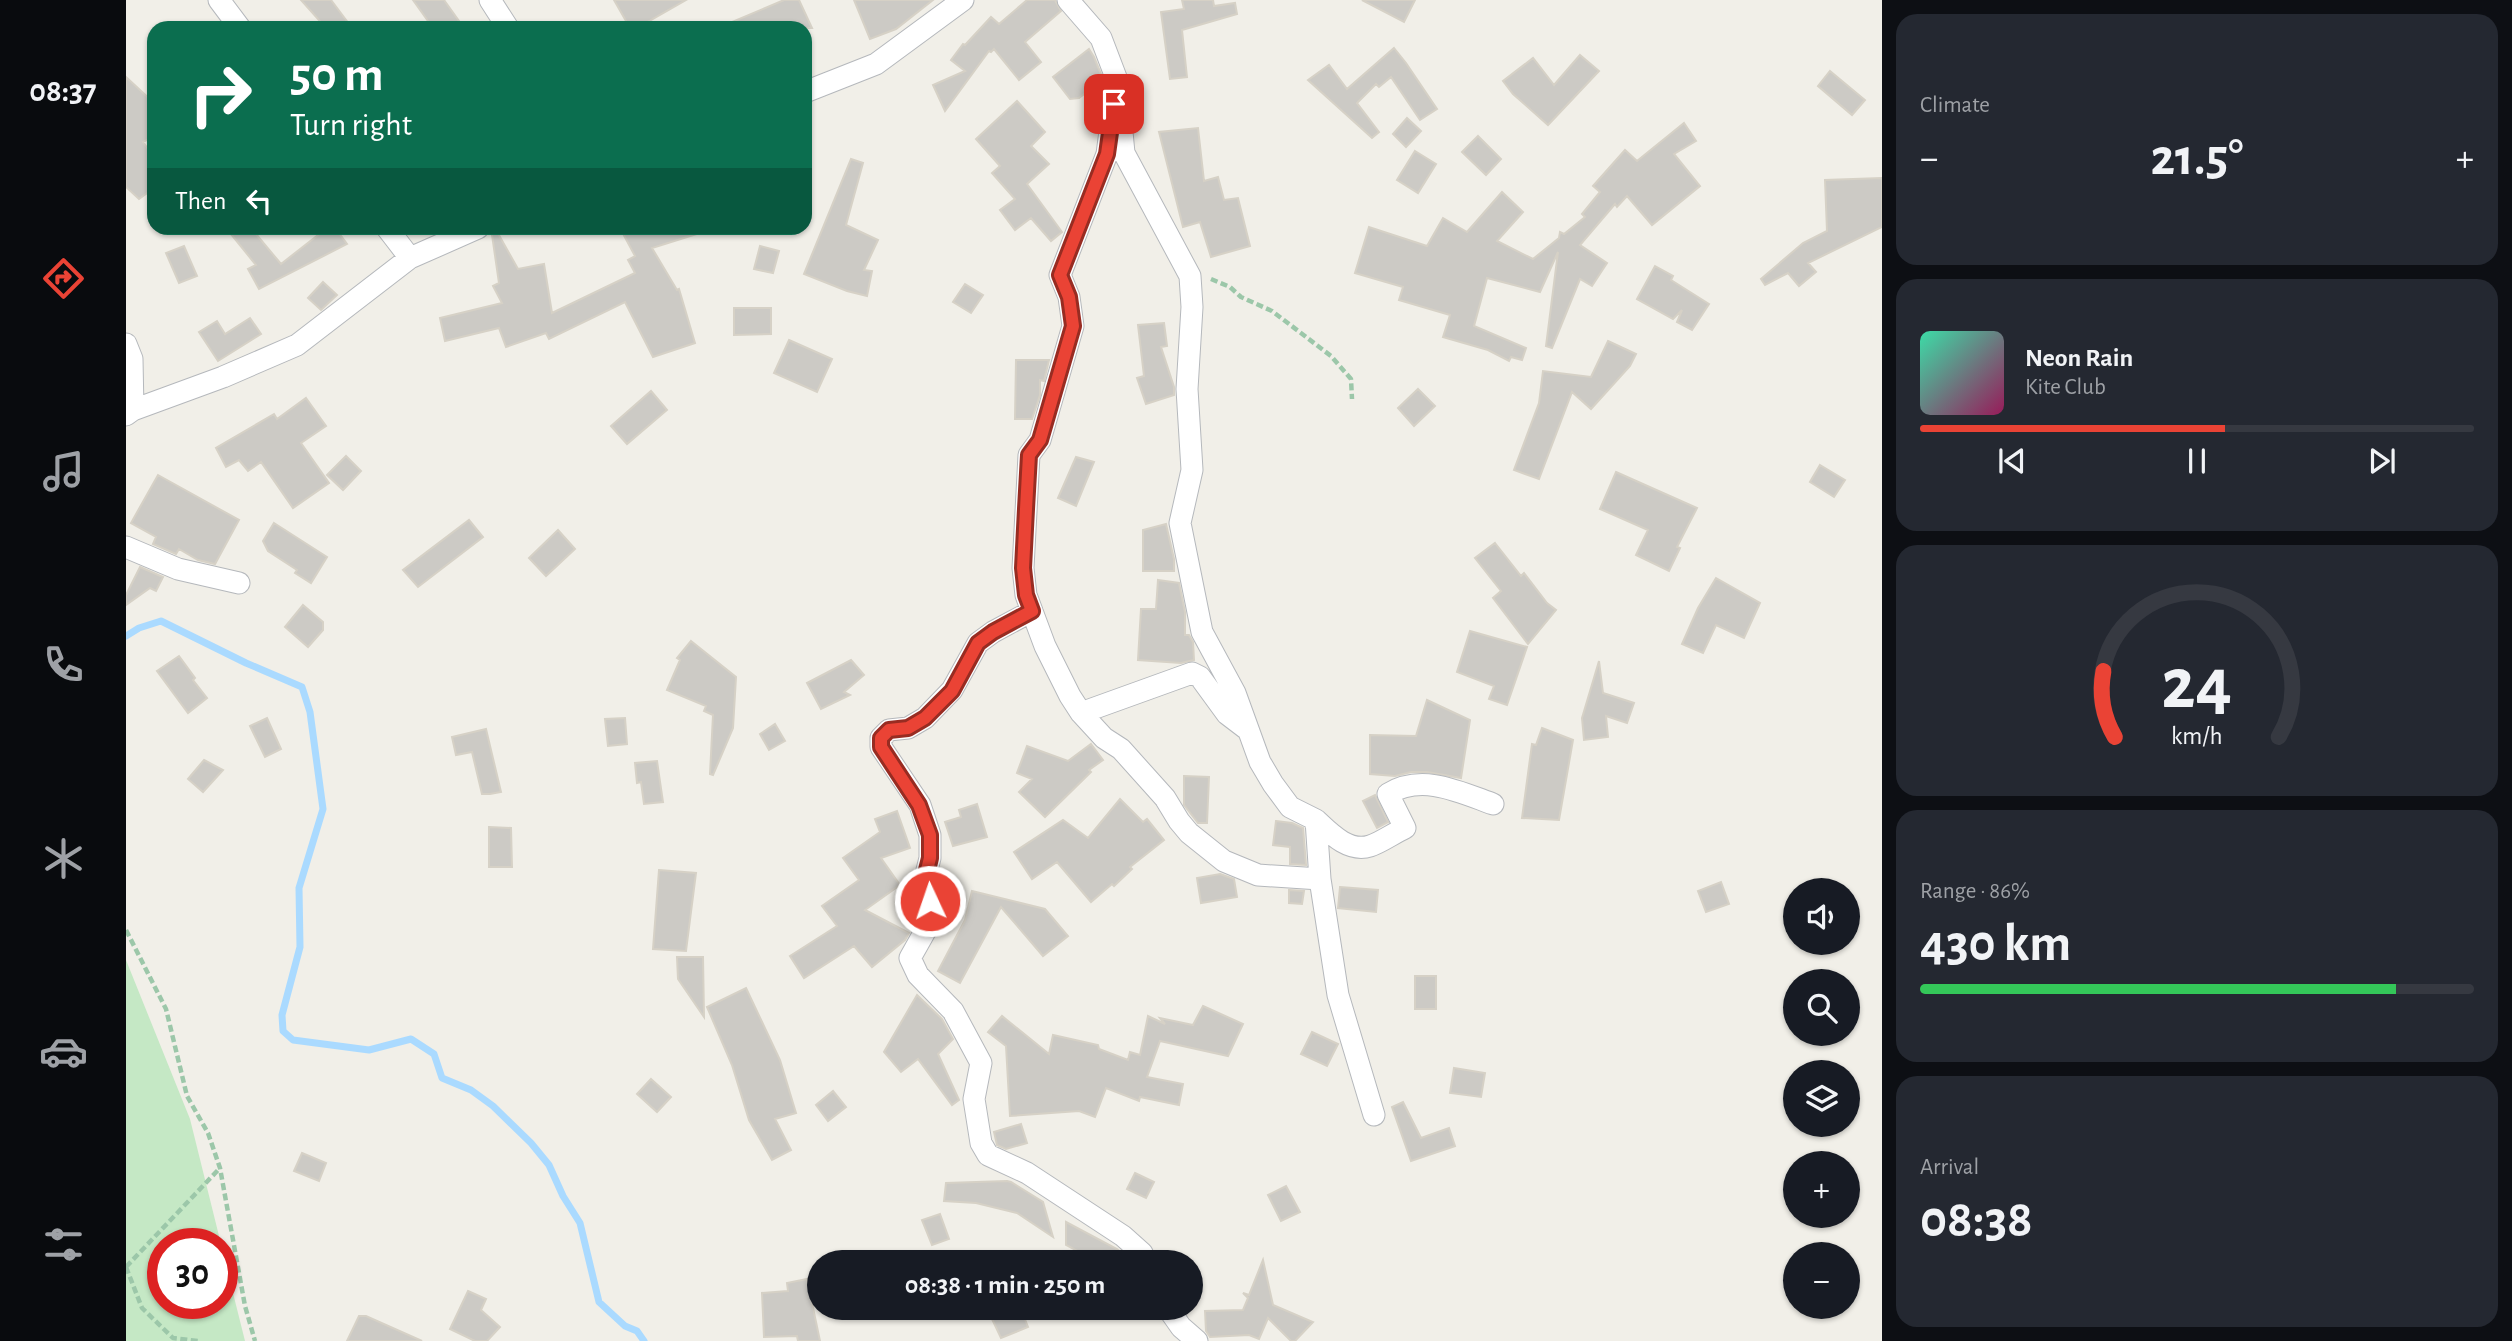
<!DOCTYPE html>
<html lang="en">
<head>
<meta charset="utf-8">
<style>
	:root { --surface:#171b24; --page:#242831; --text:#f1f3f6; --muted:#9ea1a6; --line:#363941; --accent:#ea4335 }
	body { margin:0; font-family:"Alegreya Sans",sans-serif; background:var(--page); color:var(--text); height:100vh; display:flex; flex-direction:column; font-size:26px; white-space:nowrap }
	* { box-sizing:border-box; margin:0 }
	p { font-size:23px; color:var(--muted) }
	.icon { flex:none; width:38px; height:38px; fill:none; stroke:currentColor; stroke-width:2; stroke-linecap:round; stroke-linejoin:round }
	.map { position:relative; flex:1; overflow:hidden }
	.panel { display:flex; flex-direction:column; gap:14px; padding:14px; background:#0d0f14; width:630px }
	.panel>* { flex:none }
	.top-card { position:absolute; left:21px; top:21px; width:665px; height:214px; border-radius:21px; box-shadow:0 2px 5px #0004; background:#0b6e4f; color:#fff; overflow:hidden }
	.fabs { position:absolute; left:1657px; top:878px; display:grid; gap:14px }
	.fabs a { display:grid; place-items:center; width:77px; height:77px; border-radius:50%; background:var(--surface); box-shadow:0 2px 5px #0004; font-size:35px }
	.speed { position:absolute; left:21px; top:1228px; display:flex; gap:14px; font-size:35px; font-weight:700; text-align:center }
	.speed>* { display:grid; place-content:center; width:91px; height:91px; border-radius:50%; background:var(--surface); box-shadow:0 2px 5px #0004; line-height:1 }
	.speed .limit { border:10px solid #d22; background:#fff; color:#111 }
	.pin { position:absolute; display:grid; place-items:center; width:60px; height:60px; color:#fff; margin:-30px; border-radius:14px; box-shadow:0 4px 10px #0006 }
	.me { position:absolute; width:77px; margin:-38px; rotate:357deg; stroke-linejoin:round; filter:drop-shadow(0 0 5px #0008) }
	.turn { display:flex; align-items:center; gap:24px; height:147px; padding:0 28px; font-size:32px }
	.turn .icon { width:91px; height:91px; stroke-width:2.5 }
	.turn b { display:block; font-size:49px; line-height:60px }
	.then { display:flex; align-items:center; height:66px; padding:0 28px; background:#0003; gap:14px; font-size:26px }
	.big { font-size:52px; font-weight:700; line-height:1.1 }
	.panel .widget { flex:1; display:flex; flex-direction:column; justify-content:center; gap:10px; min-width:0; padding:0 24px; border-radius:21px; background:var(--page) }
	.panel .dial { align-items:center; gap:0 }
	.dial svg { height:182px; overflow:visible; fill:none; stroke:var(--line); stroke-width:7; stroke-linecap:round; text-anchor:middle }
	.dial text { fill:var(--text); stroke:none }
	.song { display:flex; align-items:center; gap:21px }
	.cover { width:84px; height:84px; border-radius:10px; background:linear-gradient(135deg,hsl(160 70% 55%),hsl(330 70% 35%)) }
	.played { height:7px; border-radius:4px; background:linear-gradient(90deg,var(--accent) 55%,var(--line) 55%) }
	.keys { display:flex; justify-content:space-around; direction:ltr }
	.heat { display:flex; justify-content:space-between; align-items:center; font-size:38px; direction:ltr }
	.charge { height:10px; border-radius:5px; background:linear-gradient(90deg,#34c759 86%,var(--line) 0) }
	.trip { position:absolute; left:681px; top:1250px; width:396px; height:70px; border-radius:35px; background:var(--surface); box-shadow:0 2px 5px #0004; font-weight:700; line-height:70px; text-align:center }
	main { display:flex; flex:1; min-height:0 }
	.tabs { display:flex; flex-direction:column; width:126px; justify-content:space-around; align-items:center; background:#090b0e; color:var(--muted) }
	.tabs .icon { width:49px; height:49px }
	.tabs .active { color:var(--accent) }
	.tabs b { font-size:32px; color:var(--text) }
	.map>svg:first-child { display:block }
	.green { fill:#c5e8c5 }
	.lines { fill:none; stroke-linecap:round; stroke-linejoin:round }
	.stream { stroke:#aadaff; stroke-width:7 }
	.building { fill:#cccac5; stroke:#d6d1c6; stroke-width:2 }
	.street-casing { stroke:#b5b8bc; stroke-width:23 }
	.path { stroke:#9cc7a9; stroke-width:4.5; stroke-dasharray:7 3.5; stroke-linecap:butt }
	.street { stroke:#fff; stroke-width:21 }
	.route-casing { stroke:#982c22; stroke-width:18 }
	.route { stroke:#ea4335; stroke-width:12 }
</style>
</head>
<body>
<main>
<nav class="tabs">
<b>08:37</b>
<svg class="icon active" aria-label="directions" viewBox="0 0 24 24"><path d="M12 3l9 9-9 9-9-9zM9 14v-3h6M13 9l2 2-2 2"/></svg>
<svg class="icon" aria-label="music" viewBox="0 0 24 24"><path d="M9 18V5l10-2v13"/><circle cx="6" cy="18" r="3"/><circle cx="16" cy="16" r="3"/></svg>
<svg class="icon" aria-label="phone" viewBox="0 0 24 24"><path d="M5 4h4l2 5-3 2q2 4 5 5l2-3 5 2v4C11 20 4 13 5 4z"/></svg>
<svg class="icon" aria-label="climate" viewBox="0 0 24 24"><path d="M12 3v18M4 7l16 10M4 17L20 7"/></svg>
<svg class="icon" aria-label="car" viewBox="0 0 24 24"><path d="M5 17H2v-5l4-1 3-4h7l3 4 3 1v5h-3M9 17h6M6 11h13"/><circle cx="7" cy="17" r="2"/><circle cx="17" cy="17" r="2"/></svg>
<svg class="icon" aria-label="filters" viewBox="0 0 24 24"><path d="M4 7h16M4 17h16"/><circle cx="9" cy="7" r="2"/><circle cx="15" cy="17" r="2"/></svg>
</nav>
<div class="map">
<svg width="1756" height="1341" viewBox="0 0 1756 1341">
	<rect width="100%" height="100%" fill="#f1efe8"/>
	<path class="green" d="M 0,960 L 64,1119 L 95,1244 L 37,1244 L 37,1304 L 96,1304 L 96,1249 L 119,1341 L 0,1341 Z"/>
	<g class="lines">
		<path class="stream" d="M 0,636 L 13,628 L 35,621 L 120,663 L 176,687 L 184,712 L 197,809 L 173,888 L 174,947 L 156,1015 L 157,1031 L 167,1040 L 243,1050 L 285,1039 L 308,1054 L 316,1078 L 345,1090 L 367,1106 L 405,1143 L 423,1165 L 437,1196 L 454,1223 L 473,1302 L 499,1326 L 511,1331 L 518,1341"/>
	</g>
	<path class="building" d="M 175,0 L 205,0 L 226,28 L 200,28 Z
		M 287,0 L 318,0 L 338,28 L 307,28 Z
		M 488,0 L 560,0 L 511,28 L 504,28 Z
		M 658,0 L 673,0 L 686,28 L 592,28 Z
		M 728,0 L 807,0 L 770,29 L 744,39 Z
		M 901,0 L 929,0 L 935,11 L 899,42 L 915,62 L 893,80 L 868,49 L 865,52 L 863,51 L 819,111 L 807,85 L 839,71 L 825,60 L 837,44 L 839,45 L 865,17 L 873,24 Z
		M 1056,0 L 1087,0 L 1088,6 L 1109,3 L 1111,14 L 1056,30 L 1061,77 L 1044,79 L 1035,12 L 1058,9 Z
		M 1236,0 L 1289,0 L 1278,22 Z
		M 1268,48 L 1280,63 L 1311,109 L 1294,120 L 1265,77 L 1253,87 L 1250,84 L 1231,103 L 1253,132 L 1246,138 L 1182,80 L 1203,65 L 1221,89 Z
		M 963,49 L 968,57 L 977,79 L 953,98 L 944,99 L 927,77 Z
		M 1454,55 L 1473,71 L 1422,125 L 1387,94 L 1377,81 L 1407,58 L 1428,85 Z
		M 1704,71 L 1739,100 L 1726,115 L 1692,86 Z
		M 0,77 L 28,103 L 28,136 L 17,142 L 28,157 L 28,188 L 13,199 L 0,187 Z
		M 891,101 L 919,132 L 905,146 L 923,164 L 901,184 L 936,232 L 925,241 L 905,218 L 889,230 L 874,210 L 889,199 L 866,173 L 874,166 L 850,139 Z
		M 1281,118 L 1295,131 L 1280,147 L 1267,134 Z
		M 1558,123 L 1570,141 L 1548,154 L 1574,186 L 1526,225 L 1501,196 L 1491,207 L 1489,204 L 1454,245 L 1481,263 L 1466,286 L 1454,279 L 1426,348 L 1420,346 L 1432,252 L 1414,292 L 1361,278 L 1348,326 L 1400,348 L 1396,360 L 1385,357 L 1383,361 L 1362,350 L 1317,337 L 1324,315 L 1273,300 L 1277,287 L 1229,273 L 1243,227 L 1301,246 L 1317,218 L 1341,232 L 1376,192 L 1397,212 L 1371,241 L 1407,259 L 1433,238 L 1434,232 L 1438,234 L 1459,217 L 1456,214 L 1474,192 L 1467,186 L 1499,150 L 1511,161 Z
		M 1072,128 L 1078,181 L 1092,177 L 1098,200 L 1112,198 L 1124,246 L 1085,257 L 1074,222 L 1057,227 L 1033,132 Z
		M 1352,136 L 1375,159 L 1360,175 L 1336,152 Z
		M 1289,151 L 1310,164 L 1292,193 L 1271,180 Z
		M 725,159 L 737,163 L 720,225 L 752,240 L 738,270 L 746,271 L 741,296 L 721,291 L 678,274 Z
		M 1756,178 L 1756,227 L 1682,263 L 1690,272 L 1673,286 L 1662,273 L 1639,285 L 1635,279 L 1677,243 L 1701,231 L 1699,180 Z
		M 100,228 L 125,228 L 155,264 L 201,228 L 209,228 L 221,244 L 133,289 L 122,269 L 130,265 Z
		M 365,228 L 369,228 L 392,269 L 418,264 L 426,313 L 509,273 L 502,260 L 509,256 L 494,228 L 576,228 L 577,232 L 526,248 L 551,290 L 553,289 L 569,343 L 527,357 L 499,302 L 423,339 L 420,333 L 380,347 L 373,328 L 319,341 L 314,318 L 376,303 L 367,286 L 373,283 Z
		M 58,246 L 71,276 L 53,283 L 40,253 Z
		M 634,246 L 653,251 L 647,273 L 628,269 Z
		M 1529,266 L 1547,276 L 1545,280 L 1583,304 L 1566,330 L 1551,322 L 1556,310 L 1547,319 L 1511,299 Z
		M 197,282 L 211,295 L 195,310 L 182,298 Z
		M 839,284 L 857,295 L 845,313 L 827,302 Z
		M 608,308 L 645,308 L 645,334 L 608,335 Z
		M 124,318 L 135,334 L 92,361 L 73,332 L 91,321 L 99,334 Z
		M 1038,323 L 1041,346 L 1035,347 L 1048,387 L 1048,395 L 1020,404 L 1011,378 L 1018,376 L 1012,325 Z
		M 663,340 L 706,359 L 691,392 L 648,373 Z
		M 1482,341 L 1510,354 L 1504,366 L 1465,409 L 1446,392 L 1413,479 L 1388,470 L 1413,403 L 1417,371 L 1465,377 Z
		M 890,360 L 923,360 L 918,381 L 914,380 L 914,395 L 906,419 L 889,419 Z
		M 1292,389 L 1309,406 L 1288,426 L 1272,408 Z
		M 525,391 L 541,410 L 501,444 L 485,426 Z
		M 180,398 L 200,426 L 175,443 L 203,483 L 167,508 L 135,462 L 122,471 L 113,460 L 100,467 L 90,448 L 148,414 L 151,419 Z
		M 220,456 L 235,471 L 217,490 L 201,475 Z
		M 950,457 L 968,462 L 950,506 L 932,498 Z
		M 1694,465 L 1719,480 L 1708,497 L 1684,482 Z
		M 1490,472 L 1571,508 L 1551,547 L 1554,548 L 1543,571 L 1510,555 L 1522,530 L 1474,509 Z
		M 32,475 L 113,520 L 89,564 L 72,560 L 53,549 L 50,554 L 27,544 L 30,537 L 5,523 Z
		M 343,520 L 357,537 L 292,587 L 277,570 Z
		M 148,523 L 201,557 L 185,583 L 169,573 L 171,570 L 142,551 L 137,541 Z
		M 1040,524 L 1048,559 L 1048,571 L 1017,571 L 1017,530 Z
		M 432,530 L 449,549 L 420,576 L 403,558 Z
		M 1369,543 L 1395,576 L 1398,573 L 1421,603 L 1430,610 L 1402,644 L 1367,598 L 1375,591 L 1349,558 Z
		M 14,567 L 37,577 L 30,591 L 24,588 L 0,605 L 0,595 Z
		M 1590,578 L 1634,603 L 1618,638 L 1590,625 L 1577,653 L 1556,644 L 1572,608 Z
		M 1032,580 L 1053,583 L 1059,612 L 1059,635 L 1063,635 L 1067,642 L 1068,660 L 1055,663 L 1012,660 L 1015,609 L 1030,609 Z
		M 177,605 L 197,622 L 197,630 L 182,647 L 159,627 Z
		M 1344,631 L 1401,647 L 1381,705 L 1363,699 L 1368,686 L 1331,672 Z
		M 565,641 L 610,677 L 607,728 L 587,775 L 584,774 L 587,715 L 578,711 L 580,706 L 541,690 L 554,660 L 551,658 Z
		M 53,656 L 69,678 L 67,680 L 81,698 L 62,713 L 31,671 Z
		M 725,660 L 738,675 L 718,692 L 724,695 L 695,709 L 681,683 Z
		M 1473,661 L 1477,693 L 1508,703 L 1501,723 L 1480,716 L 1482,737 L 1458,740 L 1456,718 Z
		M 1301,700 L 1344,720 L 1335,778 L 1301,772 L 1285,772 L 1269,776 L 1244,774 L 1244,735 L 1290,736 Z
		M 141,718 L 155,749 L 139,757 L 124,726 Z
		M 499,718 L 501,744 L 482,746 L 479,719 Z
		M 649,724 L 659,741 L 643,750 L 634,734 Z
		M 1416,728 L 1447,740 L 1433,820 L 1396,818 L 1406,744 L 1410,745 Z
		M 360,729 L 375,792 L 364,794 L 356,794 L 346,752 L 330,755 L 326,737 Z
		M 965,744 L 977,760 L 963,770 L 965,772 L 919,817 L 893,792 L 906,779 L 891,773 L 901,746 L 942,761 Z
		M 78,760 L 97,770 L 77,792 L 62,779 Z
		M 531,761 L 537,802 L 518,804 L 515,782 L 511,783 L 509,763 Z
		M 1058,776 L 1083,777 L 1081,823 L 1072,823 L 1058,805 Z
		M 1249,795 L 1262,822 L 1251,828 L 1237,801 Z
		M 994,799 L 1017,822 L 1021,819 L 1038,840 L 1004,867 L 1006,869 L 988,886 L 986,884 L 965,902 L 931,862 L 906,879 L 888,852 L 937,820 L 962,838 Z
		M 851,804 L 861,837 L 827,846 L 819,822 L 835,817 L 833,810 Z
		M 771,811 L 784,848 L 755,858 L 774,885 L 739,910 L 783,933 L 779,940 L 746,967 L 728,946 L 678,978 L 664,956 L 711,926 L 696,906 L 733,880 L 717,858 L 754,832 L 749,819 Z
		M 1150,821 L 1166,823 L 1177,828 L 1180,865 L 1164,864 L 1164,847 L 1147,845 Z
		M 363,827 L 385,828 L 386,867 L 363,867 Z
		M 533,870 L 570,873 L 560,951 L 527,949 Z
		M 1094,874 L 1108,879 L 1111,897 L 1075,903 L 1071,878 Z
		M 1595,882 L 1603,904 L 1580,912 L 1572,891 Z
		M 1214,887 L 1252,890 L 1250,912 L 1212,908 Z
		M 1163,890 L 1178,891 L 1176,904 L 1163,903 Z
		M 846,891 L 919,909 L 942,936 L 917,956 L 875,907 L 834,983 L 812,971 L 839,920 Z
		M 551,957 L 577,957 L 578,1017 L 552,979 Z
		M 1289,976 L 1310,976 L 1310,1009 L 1289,1009 Z
		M 620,988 L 654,1060 L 670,1113 L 649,1119 L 665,1150 L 646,1160 L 623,1120 L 606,1065 L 581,1007 Z
		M 791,995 L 816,1019 L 827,1039 L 812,1054 L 833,1100 L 826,1105 L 792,1059 L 775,1072 L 758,1052 Z
		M 1077,1006 L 1117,1024 L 1102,1056 L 1034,1041 L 1021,1077 L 1057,1084 L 1053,1105 L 1014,1097 L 1013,1101 L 980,1088 L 969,1117 L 953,1111 L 884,1116 L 880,1046 L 862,1032 L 876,1016 L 923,1054 L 927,1035 L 972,1045 L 973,1049 L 1002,1060 L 1004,1052 L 1014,1055 L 1022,1016 L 1039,1024 L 1034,1018 L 1067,1025 Z
		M 1186,1032 L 1212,1044 L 1201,1066 L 1175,1054 Z
		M 1328,1068 L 1359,1073 L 1355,1097 L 1324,1093 Z
		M 525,1079 L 545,1097 L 531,1112 L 511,1094 Z
		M 707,1091 L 720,1107 L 702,1121 L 690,1105 Z
		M 1277,1102 L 1295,1138 L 1323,1128 L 1329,1146 L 1285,1161 L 1266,1107 Z
		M 895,1124 L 901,1143 L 880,1149 L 871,1145 L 868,1132 Z
		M 176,1153 L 200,1163 L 193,1181 L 168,1171 Z
		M 1009,1173 L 1028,1182 L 1020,1198 L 1001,1189 Z
		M 881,1181 L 885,1182 L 917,1202 L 927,1237 L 891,1213 L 850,1203 L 818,1201 L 820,1183 Z
		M 1160,1186 L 1174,1212 L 1155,1221 L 1142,1195 Z
		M 814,1214 L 823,1239 L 806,1245 L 796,1220 Z
		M 940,1222 L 991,1249 L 1006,1262 L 972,1262 L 940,1245 Z
		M 1137,1260 L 1147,1305 L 1187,1322 L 1169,1341 L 1165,1341 L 1142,1318 L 1133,1339 L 1123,1335 L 1084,1337 L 1080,1331 L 1079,1311 L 1117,1310 L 1122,1298 L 1117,1293 L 1123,1295 Z
		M 681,1279 L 694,1341 L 672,1341 L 671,1336 L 638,1337 L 636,1293 L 662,1291 L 661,1283 Z
		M 342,1291 L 360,1299 L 355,1310 L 374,1327 L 361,1341 L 349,1341 L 324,1329 Z
		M 894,1307 L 902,1327 L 875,1338 L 866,1319 Z
		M 233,1316 L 240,1316 L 296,1341 L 221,1341 Z"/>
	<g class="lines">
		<defs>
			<path id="street" d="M 93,0 L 114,28
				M 364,0 L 382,28
				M 942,0 L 975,38 L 991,80 L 998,153 L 1064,276 L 1066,307 L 1061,389 L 1066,470 L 1054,523 L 1076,632 L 1109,693 L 1134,762 L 1147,784 L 1164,807 L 1190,820 L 1194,879 L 1212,995 L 1248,1115
				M 679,92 L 750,64 L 837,0
				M 986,116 L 981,154 L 934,275 L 943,297 L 947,326 L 914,440 L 903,455 L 897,568 L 900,595 L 919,646 L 944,696 L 955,713 L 978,738 L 995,749 L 1039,798 L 1053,821 L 1063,833 L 1098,861 L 1132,875 L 1194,879
				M 261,228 L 284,258
				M 0,344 L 6,359 L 7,410
				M 0,415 L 7,410 L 97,377 L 171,345 L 284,258 L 352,228
				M 0,547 L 52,569 L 113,583
				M 906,611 L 867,632 L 852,643 L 826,690 L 799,718 L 782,728 L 763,730 L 755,738 L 755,747 L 794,805 L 804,835 L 804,858 L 798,882 L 804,901 L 802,926 L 784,958 L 792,975 L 827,1011 L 855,1063 L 848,1099 L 855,1143 L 862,1155 L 901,1173 L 997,1236 L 1016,1253 L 1020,1262
				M 955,713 L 1066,673 L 1074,677 L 1101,714 L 1122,730
				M 1190,820 C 1203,832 1222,853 1244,846 C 1254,843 1268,833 1279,828 L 1262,794 C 1296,773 1334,792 1367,804
				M 1041,1307 L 1055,1327 L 1071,1341"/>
		</defs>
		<use href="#street" class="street-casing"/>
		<path class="path" d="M 1085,279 L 1104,287 L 1115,297 L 1146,311 L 1205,356 L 1225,379 L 1226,399
			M 0,930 L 40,1009 L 61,1096 L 82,1133 L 94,1168 L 119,1306 L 129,1341
			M 0,1267 L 93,1169
			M 0,1267 L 16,1308 L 47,1338 L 72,1341"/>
		<use href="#street" class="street"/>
	</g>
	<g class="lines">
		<defs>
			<path id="route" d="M 804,901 L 798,882 L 804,858 L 804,835 L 793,805 L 755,747 L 755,738 L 763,730 L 782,728 L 799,718 L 826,691 L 852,643 L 867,632 L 906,611 L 900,595 L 897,568 L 900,509 L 903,455 L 914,440 L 947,326 L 943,297 L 934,275 L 981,154 L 988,104"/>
		</defs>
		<use href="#route" class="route-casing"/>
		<use href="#route" class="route"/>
	</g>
</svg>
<div class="fabs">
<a><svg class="icon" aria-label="sound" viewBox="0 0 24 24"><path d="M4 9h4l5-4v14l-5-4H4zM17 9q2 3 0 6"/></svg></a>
<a><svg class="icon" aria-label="search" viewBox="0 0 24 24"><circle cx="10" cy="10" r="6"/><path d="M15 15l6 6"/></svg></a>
<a><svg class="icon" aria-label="layers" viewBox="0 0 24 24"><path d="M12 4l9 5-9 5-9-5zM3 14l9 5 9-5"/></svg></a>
<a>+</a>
<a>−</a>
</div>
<div class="speed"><div class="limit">30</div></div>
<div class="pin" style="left:988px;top:104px;background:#d93025"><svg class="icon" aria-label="arrive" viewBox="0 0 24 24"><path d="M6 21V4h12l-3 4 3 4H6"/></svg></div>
<svg class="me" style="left:804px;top:901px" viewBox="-20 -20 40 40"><circle r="17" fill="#ea4335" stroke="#fff" stroke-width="3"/><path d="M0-11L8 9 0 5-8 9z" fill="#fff"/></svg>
<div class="trip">08:38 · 1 min · 250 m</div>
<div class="top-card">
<div class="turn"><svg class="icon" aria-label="right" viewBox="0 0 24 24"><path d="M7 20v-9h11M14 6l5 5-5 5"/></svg><div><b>50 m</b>Turn right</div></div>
<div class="then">Then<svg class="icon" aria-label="left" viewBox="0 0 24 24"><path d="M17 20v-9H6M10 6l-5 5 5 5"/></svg></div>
</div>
</div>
<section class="panel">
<div class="widget"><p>Climate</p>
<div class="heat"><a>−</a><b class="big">21.5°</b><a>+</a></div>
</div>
<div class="widget">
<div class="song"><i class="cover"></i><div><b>Neon Rain</b><p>Kite Club</p></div></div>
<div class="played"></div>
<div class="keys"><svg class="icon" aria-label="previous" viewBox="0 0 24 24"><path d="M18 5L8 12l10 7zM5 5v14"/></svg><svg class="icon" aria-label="pause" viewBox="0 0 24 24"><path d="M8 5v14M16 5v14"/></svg><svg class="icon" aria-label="next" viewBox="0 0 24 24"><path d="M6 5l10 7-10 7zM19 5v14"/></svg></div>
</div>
<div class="widget dial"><svg viewBox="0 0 100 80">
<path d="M14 69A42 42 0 1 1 86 69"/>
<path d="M14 69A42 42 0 0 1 9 40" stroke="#ea4335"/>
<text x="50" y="56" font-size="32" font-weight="700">24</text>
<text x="50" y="72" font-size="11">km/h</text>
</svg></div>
<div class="widget"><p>Range · 86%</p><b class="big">430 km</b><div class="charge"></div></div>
<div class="widget"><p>Arrival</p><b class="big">08:38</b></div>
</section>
</main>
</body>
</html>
